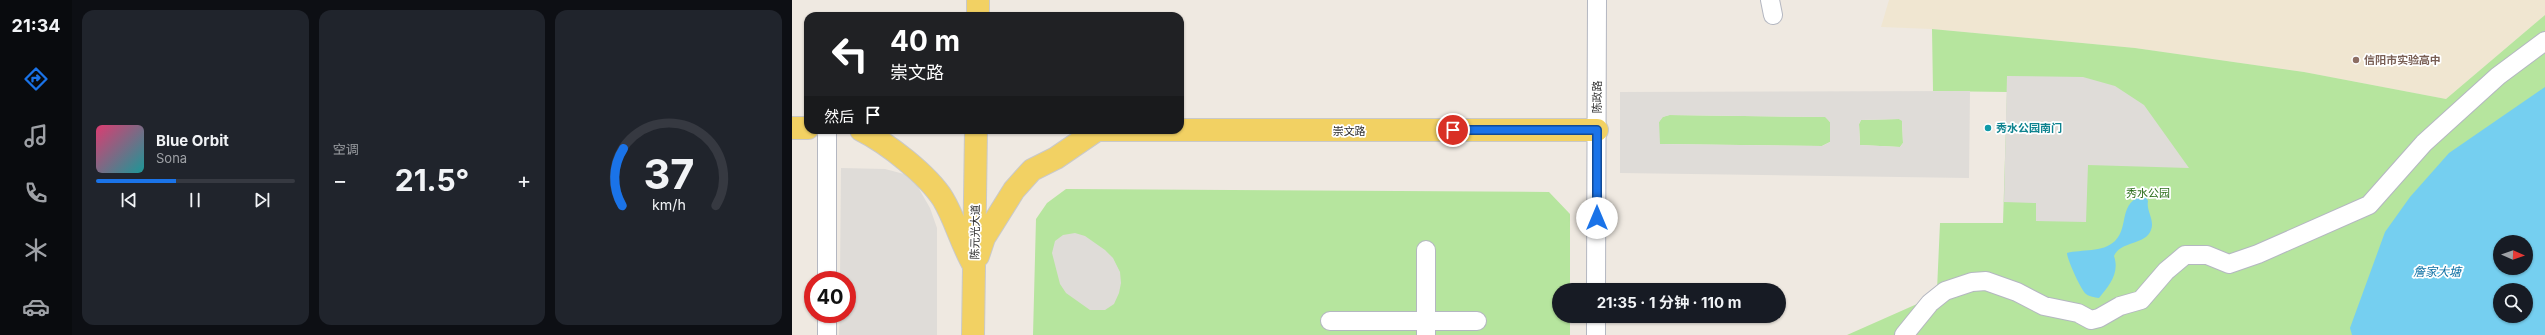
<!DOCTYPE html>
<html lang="zh">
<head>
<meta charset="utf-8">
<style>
	:root { --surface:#171b24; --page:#20242c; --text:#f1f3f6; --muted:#9ea1a6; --line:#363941; --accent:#1a73e8 }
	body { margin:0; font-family:Inter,"Noto Sans SC",sans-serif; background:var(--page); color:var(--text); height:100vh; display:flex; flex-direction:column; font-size:15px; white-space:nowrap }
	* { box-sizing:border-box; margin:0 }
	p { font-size:13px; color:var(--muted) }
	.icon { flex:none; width:22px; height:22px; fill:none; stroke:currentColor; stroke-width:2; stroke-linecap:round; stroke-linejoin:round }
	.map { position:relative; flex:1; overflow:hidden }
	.panel { display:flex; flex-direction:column; gap:10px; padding:10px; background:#0d0f14; width:720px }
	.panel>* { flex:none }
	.guide { position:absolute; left:12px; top:12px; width:380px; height:122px; border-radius:12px; box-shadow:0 1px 3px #0004; background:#202124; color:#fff; overflow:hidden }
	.needle { width:26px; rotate:92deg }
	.buttons { position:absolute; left:1701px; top:235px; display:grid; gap:8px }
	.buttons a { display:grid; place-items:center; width:40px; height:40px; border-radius:50%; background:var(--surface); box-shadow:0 1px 3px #0004; font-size:20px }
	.speed { position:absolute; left:12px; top:271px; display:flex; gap:8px; font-size:20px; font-weight:700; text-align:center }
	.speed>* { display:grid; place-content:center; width:52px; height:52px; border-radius:50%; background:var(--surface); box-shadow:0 1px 3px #0004; line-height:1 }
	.speed .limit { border:6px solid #d22; background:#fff; color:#111 }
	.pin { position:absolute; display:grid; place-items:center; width:34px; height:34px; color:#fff; margin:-17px; border:2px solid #fff; border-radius:50%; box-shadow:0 1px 4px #0007 }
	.me { position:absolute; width:44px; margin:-22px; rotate:0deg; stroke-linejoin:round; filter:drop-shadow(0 0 3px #0008) }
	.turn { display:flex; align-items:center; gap:14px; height:84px; padding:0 20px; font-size:18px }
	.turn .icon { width:52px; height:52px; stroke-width:2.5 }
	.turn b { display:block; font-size:28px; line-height:34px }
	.then { display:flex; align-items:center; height:38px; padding:0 20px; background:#0003; gap:8px; font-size:15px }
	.big { font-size:30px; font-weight:700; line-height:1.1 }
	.panel .card { flex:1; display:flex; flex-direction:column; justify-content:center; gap:6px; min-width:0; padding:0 14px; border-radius:12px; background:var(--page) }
	.panel .dial { align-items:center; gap:0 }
	.dial svg { height:104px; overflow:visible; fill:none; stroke:var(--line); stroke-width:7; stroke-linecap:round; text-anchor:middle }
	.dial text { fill:var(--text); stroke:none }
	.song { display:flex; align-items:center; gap:12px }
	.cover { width:48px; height:48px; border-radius:6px; background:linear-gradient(135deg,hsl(340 70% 55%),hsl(180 70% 35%)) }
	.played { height:4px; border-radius:2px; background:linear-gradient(90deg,var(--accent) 40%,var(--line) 40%) }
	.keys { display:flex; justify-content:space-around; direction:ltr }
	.heat { display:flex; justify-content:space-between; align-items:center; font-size:22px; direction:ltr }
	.panel .tiles { flex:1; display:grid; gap:10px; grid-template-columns:repeat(3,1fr) }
	.trip { position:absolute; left:760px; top:283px; width:234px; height:40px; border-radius:20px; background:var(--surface); box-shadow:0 1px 3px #0004; font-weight:700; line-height:40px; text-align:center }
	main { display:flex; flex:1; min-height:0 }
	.menu { display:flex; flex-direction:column; width:72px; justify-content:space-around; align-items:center; background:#090b0e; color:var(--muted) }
	.menu .icon { width:28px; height:28px }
	.menu .on { color:var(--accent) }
	.menu b { font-size:18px; color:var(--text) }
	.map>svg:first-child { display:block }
	.education { fill:#f0e6d1 }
	.green { fill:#b6e59e; fill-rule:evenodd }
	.plaza { fill:#dfdcd8; fill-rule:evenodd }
	.water { fill:#75cff0; fill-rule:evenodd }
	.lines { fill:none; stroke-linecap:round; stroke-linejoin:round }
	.minor-casing { stroke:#b4b7c1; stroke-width:20 }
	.major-casing { stroke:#c9c9c9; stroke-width:24 }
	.minor { stroke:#fff; stroke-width:18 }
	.major { stroke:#f2d163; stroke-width:22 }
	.route-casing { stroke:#114b97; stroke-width:10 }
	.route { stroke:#1a73e8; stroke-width:7 }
	.education-dot { fill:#8d6e63; stroke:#fff; stroke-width:1.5 }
	.culture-dot { fill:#0f9aa8; stroke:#fff; stroke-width:1.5 }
	.labels { text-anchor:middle; stroke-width:3.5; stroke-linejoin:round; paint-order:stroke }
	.education-label { font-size:11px; font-weight:bold; fill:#785e54; stroke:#fff; text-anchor:start }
	.street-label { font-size:11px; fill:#2e2e2e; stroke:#fff }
	.culture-label { font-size:11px; font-weight:bold; fill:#0d838f; stroke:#fff; text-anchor:start }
	.park-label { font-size:11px; fill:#2c6e1b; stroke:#fff }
	.water-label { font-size:12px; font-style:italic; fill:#0d6fa3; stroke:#fff }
</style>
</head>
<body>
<main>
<nav class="menu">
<b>21:34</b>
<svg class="icon on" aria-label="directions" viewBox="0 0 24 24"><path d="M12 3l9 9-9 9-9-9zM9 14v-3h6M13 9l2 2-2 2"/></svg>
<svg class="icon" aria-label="music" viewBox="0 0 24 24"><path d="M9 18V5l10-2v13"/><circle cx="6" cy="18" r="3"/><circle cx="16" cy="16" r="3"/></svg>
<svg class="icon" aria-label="phone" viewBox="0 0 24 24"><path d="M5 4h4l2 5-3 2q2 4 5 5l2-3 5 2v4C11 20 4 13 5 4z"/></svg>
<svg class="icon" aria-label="climate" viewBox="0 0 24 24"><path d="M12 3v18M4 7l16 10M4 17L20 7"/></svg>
<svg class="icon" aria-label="car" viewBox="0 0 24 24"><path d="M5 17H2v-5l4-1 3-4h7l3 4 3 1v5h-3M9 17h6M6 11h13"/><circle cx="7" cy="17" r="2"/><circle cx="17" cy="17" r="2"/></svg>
</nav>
<section class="panel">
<div class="tiles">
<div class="card">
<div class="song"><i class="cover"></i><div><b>Blue Orbit</b><p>Sona</p></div></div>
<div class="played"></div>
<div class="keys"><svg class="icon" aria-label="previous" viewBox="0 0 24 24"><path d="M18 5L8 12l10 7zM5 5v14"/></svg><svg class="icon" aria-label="pause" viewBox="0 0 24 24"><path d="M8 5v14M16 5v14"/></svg><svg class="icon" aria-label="next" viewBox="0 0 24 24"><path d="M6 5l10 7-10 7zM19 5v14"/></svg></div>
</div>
<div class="card"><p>空调</p>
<div class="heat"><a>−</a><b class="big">21.5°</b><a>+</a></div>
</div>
<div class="card dial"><svg viewBox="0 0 100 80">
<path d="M14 69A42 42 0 1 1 86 69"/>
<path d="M14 69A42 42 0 0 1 15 25" stroke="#1a73e8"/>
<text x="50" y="56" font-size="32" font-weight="700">37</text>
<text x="50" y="72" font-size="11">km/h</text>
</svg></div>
</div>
</section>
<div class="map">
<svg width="1753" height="335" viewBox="0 0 1753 335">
	<rect width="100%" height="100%" fill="#efe9e1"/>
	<path class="education" d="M 1097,0 L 1753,0 L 1753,15 L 1654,99 L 1512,72 L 1343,48 L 1140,29 L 1089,27 Z"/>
	<path class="green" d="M 1753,15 L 1753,335 L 1055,335 L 1125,304 L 1145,290 L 1148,223 L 1211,223 L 1215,92 L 1141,91 L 1140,29 L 1343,48 L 1512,72 L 1654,99 ZM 1708,242 L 1734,242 L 1734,268 L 1708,268 ZM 1708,290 L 1734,290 L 1734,316 L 1708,316 Z
		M 877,115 L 1034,117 L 1038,122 L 1038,142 L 1030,146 L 867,144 L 867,122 L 870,117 Z
		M 1107,119 L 1110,120 L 1111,143 L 1108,147 L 1068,145 L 1067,124 L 1069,120 Z
		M 274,189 L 757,192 L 778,214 L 778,290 L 767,290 L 767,316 L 778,316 L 778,335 L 241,335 L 244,219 L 255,203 Z"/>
	<path class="plaza" d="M 1215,76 L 1291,77 L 1323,86 L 1352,105 L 1397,168 L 1296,165 L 1294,222 L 1244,221 L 1244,203 L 1212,202 Z
		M 1178,91 L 1177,178 L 828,173 L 828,92 ZM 878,115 L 1033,117 L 1038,122 L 1038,142 L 1030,146 L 868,144 L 867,122 L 871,117 ZM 1107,119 L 1110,121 L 1111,143 L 1108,147 L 1068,145 L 1067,124 L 1069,120 Z
		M 49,168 L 93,169 L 112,174 L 126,187 L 138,208 L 145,228 L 145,335 L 47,335 L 48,314 L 55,314 L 55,280 L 48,280 Z
		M 283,233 L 293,236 L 313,250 L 321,258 L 328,272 L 329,283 L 327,293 L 322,304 L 313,310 L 298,310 L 274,293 L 268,284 L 260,253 L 263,241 L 271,235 Z"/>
	<path class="water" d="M 1753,87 L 1753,335 L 1560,335 L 1558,328 L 1593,232 L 1618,197 L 1657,153 ZM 1708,242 L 1734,242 L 1734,268 L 1708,268 ZM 1708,290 L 1734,290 L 1734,316 L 1708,316 Z
		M 1353,195 L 1356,201 C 1354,211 1363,220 1359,230 C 1354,245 1328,241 1322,256 C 1328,273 1317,286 1307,298 C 1302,297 1298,297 1294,294 C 1289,290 1275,259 1275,253 C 1290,249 1310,253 1323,241 C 1338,226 1325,202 1353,195 Z"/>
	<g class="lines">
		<defs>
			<path id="minor" d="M 978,0 L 981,15
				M 35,130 L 35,280
				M 804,290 L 805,0
				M 35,314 L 35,335
				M 538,321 L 685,321
				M 634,335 L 634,250
				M 804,335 L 804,316
				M 1112,335 L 1138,303 L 1153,291 L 1180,282 L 1194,281 L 1225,292 L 1252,306 L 1286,313 L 1299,320 L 1307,318 L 1328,306 L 1349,300 L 1374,271 L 1393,255 L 1415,255 L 1437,264 L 1466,254 L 1577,205 L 1632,143 L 1706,76 L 1753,41"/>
			<path id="major" d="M 186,16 L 186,0
				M 0,128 L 16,128
				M 69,130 C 95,143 136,175 151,199 C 163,219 169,243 181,264
				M 309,130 L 805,130
				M 186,256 L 192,238 L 222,190 L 240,170 L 264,158 L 305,130
				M 181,335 L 184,130"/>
		</defs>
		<use href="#minor" class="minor-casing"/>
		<use href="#major" class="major-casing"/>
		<use href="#minor" class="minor"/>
		<use href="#major" class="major"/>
	</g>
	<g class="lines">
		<defs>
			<path id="route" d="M 661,130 L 805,130 L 805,218"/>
		</defs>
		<use href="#route" class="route-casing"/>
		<use href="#route" class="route"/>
	</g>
	<circle class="education-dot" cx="1564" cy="60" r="4"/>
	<circle class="culture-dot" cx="1196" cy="128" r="4"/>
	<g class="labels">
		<g class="education-label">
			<text x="1572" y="64">信阳市实验高中</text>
		</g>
		<g class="street-label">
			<text transform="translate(805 97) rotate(-90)" y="4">陈政路</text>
			<text x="557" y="135">崇文路</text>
			<text transform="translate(183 232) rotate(-89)" y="4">陈元光大道</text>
		</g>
		<g class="culture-label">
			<text x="1204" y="132">秀水公园南门</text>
		</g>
		<g class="park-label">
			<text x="1356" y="197">秀水公园</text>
		</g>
		<g class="water-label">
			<text x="1645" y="276">詹家大塘</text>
		</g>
	</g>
</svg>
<div class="buttons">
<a><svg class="needle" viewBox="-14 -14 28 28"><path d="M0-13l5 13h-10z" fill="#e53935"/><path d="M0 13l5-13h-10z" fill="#9ea1a6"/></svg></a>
<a><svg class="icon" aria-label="search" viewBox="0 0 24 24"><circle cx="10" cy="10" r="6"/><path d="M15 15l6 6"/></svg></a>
</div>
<div class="speed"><div class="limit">40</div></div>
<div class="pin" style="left:661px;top:130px;background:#d93025"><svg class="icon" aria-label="arrive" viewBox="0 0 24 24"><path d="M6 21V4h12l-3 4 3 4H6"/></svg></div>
<svg class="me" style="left:805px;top:218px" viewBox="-20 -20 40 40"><circle r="19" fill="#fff"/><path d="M0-13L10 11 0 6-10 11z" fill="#1a73e8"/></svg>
<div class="trip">21:35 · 1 分钟 · 110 m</div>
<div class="guide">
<div class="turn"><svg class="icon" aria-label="left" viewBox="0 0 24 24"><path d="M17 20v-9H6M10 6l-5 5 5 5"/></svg><div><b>40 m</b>崇文路</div></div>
<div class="then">然后<svg class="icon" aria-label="arrive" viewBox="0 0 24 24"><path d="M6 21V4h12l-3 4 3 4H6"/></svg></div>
</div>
</div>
</main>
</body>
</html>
